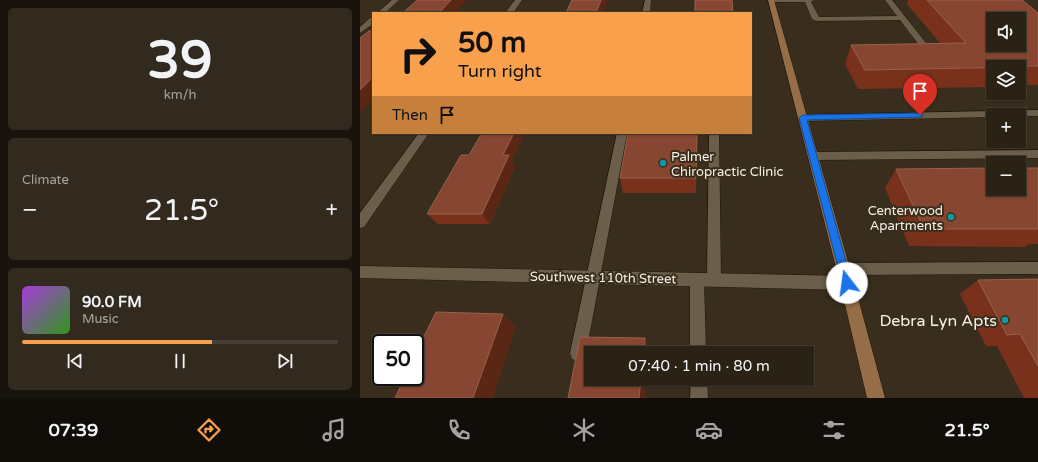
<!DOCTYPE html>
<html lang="en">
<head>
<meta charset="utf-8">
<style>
	:root { --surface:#2b2216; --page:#332a1f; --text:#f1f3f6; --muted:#a6a4a1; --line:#473f35; --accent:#f9a04c }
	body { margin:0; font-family:"Varela Round",sans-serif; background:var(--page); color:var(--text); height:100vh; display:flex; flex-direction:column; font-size:15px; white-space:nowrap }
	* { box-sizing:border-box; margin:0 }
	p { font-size:13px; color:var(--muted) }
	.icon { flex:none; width:22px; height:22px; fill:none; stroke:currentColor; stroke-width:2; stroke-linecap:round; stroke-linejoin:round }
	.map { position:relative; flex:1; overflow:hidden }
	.side { display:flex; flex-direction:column; gap:8px; padding:8px; background:#18130c; width:360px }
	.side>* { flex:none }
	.top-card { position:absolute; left:12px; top:12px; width:380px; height:122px; border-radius:0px; box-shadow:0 1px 3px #0004,0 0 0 1px var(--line); background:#f9a04c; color:#111; overflow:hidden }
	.tools { position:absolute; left:626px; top:12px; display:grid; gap:8px }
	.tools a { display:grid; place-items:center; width:40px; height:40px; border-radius:0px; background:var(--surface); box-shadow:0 1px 3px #0004,0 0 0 1px var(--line); font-size:20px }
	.speed { position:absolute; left:12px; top:334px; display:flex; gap:8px; font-size:20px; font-weight:700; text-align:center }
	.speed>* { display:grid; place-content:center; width:52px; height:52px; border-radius:50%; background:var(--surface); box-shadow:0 1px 3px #0004,0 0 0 1px var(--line); line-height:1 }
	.speed .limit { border:2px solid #111; border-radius:6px; background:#fff; color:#111 }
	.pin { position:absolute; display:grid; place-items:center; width:34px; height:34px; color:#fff; margin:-41px -17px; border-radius:50% 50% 50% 0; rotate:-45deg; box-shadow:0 0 4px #0007 }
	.pin .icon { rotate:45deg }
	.me { position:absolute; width:44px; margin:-22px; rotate:345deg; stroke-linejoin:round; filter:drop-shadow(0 0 3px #0008) }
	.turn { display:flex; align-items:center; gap:14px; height:84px; padding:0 20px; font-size:18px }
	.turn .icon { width:52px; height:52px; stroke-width:2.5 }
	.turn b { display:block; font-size:28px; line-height:34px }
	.then { display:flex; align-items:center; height:38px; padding:0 20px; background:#0003; gap:8px; font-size:15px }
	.big { font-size:30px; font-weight:600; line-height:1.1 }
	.side .card { flex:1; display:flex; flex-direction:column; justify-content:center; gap:6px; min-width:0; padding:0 14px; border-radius:6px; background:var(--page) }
	.side .dial { align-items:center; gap:0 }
	.dial b { font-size:52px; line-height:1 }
	.song { display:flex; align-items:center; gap:12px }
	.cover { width:48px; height:48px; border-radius:6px; background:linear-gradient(135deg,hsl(280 70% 55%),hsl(110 70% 35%)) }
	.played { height:4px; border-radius:2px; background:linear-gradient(90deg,var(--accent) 60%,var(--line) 60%) }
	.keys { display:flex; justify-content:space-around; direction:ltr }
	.heat { display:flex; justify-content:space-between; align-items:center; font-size:22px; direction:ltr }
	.trip { position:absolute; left:224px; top:346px; width:230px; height:40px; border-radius:0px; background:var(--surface); box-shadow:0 1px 3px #0004,0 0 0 1px var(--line); font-weight:600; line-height:40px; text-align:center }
	.dock { display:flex; height:64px; justify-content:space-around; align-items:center; background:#110e09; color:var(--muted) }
	.dock .icon { width:28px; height:28px }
	.dock .active { color:var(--accent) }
	.dock b { font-size:18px; color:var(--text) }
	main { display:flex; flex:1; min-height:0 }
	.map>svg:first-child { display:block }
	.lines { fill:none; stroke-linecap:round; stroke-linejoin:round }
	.lane-casing { stroke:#201606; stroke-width:1 }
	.street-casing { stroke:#201606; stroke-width:1 }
	.secondary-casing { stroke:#201606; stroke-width:1 }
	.lane { fill:#6b5f4c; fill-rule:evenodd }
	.street { fill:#6b5f4c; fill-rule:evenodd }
	.secondary { fill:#956d46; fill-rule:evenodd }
	.wall { fill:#79311b }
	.shaded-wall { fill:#592713 }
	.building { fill:#864631; stroke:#98614d; fill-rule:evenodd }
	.route { fill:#1a73e8; stroke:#114b97 }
	.culture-dot { fill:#0f9aa8; stroke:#392e1d; stroke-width:1.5 }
	.labels { text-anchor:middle; stroke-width:4; stroke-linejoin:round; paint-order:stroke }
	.poi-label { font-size:13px; fill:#f8f1e6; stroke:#392e1d; text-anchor:start }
	.street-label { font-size:13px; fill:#f8f1e6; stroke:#392e1d }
	.near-poi-label { font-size:16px; fill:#f8f1e6; stroke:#392e1d; text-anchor:end }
</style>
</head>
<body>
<main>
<section class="side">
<div class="card dial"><b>39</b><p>km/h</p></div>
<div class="card"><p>Climate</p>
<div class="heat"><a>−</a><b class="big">21.5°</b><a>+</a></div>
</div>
<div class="card">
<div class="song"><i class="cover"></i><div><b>90.0 FM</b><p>Music</p></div></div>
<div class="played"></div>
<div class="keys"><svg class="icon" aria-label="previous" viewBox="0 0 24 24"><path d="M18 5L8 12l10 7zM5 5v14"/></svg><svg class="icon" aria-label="pause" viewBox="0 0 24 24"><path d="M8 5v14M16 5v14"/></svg><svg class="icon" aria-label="next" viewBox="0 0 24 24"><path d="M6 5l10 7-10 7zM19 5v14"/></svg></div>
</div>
</section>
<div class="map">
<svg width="678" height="398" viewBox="0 0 678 398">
	<rect width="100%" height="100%" fill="#392e1d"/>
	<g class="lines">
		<defs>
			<path id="lane" d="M 32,0 L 39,0 L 25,13 L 17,13 Z
				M 285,0 L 291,0 L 290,13 L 282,13 Z
				M 409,0 L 454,0 L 451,2 L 459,17 L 537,16 L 525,0 L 532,0 L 566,43 L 565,45 L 559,45 L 540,20 L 456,21 L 452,19 L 445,2 L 412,2 Z
				M 10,18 L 13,18 L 13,24 L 0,33 L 0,27 Z
				M 678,110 L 678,116 L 633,115 L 633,117 L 443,121 L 438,118 L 443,115 Z
				M 257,133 L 267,133 L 226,353 L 224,359 L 218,361 L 212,359 L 210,353 Z
				M 349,133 L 359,133 L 361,279 L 359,284 L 354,285 L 349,284 L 347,279 Z
				M 678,150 L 678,158 L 453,160 L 449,159 L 448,156 L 449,153 L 453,152 Z
				M 678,262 L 678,274 L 483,275 L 478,273 L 476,269 L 478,265 L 483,263 Z
				M 337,273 L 342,274 L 344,279 L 346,353 L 330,353 L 330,279 L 332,274 Z
				M 331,379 L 347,379 L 348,398 L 330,398 Z"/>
			<path id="street" d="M 155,0 L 162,0 L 153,13 L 145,13 Z
				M 59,133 L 69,133 L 4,227 L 0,228 L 0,213 Z
				M 0,266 L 487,276 L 492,278 L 494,283 L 492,288 L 487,290 L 0,278 Z"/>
			<path id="secondary" d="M 408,0 L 414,0 L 494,283 L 525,398 L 507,398 L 480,283 Z"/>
		</defs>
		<use href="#lane" class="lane-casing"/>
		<use href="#street" class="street-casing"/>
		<use href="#secondary" class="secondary-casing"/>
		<use href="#lane" class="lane"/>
		<use href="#street" class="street"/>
		<use href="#secondary" class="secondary"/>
	</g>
	<path class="wall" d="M 548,0 L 662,0 L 678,13 L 678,85 L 659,85 L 659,67 L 633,67 L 633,87 L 498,89 L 485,64 L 491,45 L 580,43 L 547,4 Z
		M 122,133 L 164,133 L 152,161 L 155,167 L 130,224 L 78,224 L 67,214 L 109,155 Z
		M 337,133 L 336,193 L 263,193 L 260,178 Z
		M 678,168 L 678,244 L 669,244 L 665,247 L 549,246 L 525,188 L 536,169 Z
		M 678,279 L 678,398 L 664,398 L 637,346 L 626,346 L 600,294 L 618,280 Z"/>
	<path class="shaded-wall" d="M 91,0 L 107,0 L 95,13 L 79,13 Z
		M 241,0 L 248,0 L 243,13 L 236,13 Z
		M 13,77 L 13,99 L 0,113 L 0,90 Z
		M 154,133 L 164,133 L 152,161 L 155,167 L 130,224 L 122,214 L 143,155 Z
		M 143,314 L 156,327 L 133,398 L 113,398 Z
		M 285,338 L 289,350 L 289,353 L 284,353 Z
		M 281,379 L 286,379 L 285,398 L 279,398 Z"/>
	<path class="building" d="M 57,0 L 91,0 L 79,13 L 43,13 Z
		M 212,0 L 241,0 L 236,13 L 206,13 Z
		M 335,0 L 372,0 L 373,13 L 335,13 Z
		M 567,0 L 662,0 L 678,13 L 678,66 L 661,66 L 662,67 L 505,70 L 491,45 L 606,43 ZM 633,19 L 659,19 L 659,45 L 633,45 Z
		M 9,31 L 13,31 L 13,77 L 0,90 L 0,38 Z
		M 122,133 L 154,133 L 143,155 L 149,155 L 122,214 L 67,214 L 101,155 L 109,155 Z
		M 268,133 L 337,133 L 336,178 L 260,178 Z
		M 633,168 L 633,189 L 659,189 L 659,168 L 678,168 L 678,229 L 564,229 L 536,169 Z
		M 678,279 L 678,366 L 660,334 L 647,335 L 618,280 Z
		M 76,312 L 143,314 L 113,398 L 35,398 L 45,377 L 55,377 L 55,355 Z
		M 220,337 L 285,338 L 284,353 L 231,353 L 231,379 L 281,379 L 279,398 L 208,398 Z"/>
	<path class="route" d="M 560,113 L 562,114 L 562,117 L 447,120 L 492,283 L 491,286 L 487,288 L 483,286 L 439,118 L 443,115 Z"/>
	<g class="culture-dot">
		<circle cx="303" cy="163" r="4"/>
		<circle cx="591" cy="217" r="4"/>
		<circle cx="645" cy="320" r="4"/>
	</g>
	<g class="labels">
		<g class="poi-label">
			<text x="311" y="161">Palmer<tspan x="311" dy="15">Chiropractic Clinic</tspan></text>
			<text x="583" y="215" text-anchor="end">Centerwood<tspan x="583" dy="15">Apartments</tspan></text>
		</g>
		<g class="street-label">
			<text transform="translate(243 277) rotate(1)" y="5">Southwest 110th Street</text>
		</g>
		<g class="near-poi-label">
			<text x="637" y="326">Debra Lyn Apts</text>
		</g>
	</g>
</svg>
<div class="tools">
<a><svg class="icon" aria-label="sound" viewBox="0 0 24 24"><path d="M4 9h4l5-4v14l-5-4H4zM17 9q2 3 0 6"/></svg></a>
<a><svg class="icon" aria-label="layers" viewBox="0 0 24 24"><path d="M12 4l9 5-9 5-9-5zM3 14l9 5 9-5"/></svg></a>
<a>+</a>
<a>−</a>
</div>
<div class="speed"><div class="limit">50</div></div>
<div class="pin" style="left:560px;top:115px;background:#d93025"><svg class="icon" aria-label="arrive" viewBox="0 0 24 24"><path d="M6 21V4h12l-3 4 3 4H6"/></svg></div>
<svg class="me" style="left:487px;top:283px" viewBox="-20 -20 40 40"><circle r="19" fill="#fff"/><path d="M0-13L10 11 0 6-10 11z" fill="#1a73e8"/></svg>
<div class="trip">07:40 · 1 min · 80 m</div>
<div class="top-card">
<div class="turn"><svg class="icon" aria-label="right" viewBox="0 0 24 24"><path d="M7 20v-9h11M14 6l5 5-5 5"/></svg><div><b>50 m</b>Turn right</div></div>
<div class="then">Then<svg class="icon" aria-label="arrive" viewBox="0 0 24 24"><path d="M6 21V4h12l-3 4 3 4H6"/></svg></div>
</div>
</div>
</main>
<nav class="dock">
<b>07:39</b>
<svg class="icon active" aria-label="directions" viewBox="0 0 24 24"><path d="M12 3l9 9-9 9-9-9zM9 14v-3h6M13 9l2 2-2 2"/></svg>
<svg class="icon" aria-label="music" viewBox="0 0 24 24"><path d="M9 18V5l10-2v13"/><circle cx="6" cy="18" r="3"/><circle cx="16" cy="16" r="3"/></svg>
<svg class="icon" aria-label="phone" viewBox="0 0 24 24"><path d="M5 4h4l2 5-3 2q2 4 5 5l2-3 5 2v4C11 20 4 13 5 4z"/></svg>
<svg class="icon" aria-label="climate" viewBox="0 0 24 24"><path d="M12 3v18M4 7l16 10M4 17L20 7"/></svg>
<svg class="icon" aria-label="car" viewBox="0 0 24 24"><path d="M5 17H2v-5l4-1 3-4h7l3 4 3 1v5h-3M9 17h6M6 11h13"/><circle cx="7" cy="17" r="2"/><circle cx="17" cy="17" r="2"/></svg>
<svg class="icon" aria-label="filters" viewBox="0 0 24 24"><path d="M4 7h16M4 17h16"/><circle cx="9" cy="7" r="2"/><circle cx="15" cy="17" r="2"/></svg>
<b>21.5°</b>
</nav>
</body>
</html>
